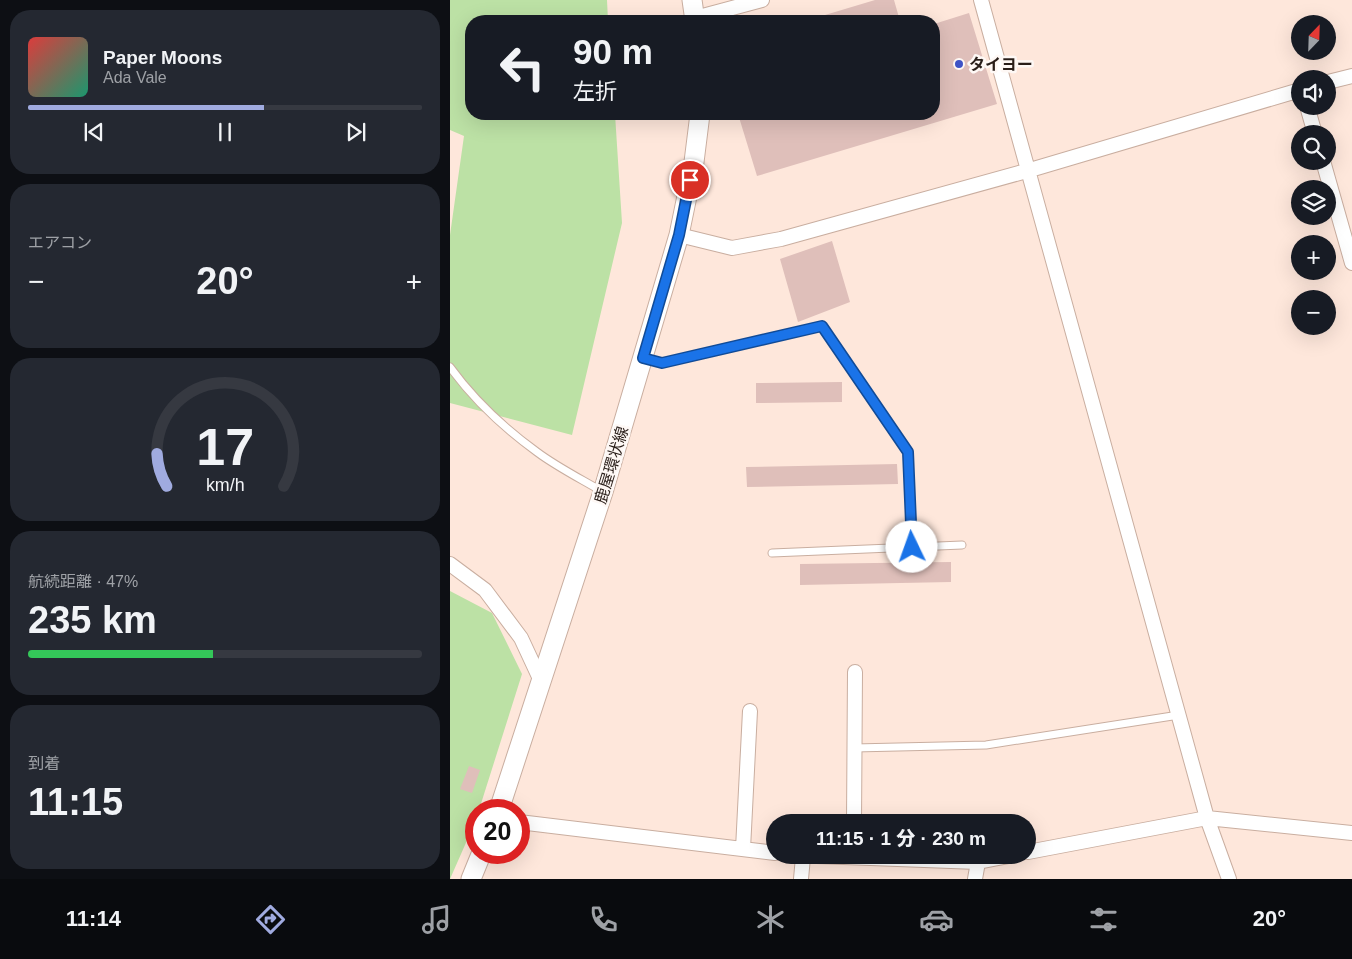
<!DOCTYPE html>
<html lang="ja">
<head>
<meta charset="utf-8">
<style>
	:root { --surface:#171b24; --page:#242831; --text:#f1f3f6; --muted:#9ea1a6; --line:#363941; --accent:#a0abe0 }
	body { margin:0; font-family:Helvetica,"Noto Sans JP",sans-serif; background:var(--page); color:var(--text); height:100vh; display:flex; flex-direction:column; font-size:19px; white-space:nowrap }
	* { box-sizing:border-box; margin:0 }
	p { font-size:16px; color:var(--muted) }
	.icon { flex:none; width:28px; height:28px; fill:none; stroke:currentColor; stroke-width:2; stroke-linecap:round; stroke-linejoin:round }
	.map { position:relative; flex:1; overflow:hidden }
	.sheet { display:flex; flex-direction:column; gap:10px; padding:10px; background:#0d0f14; width:450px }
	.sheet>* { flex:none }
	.banner { position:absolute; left:15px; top:15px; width:475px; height:105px; border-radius:20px; box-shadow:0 5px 20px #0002; background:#171b24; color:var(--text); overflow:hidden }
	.needle { width:32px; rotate:23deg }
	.buttons { position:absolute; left:841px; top:15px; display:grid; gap:10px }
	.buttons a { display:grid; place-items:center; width:45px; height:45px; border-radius:50%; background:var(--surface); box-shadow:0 5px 20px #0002; font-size:25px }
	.speed { position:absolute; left:15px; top:799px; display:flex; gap:10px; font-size:25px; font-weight:700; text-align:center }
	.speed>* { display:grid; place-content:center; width:65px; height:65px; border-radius:50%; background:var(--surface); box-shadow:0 5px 20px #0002; line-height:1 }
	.speed .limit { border:8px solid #d22; background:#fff; color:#111 }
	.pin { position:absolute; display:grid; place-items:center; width:42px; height:42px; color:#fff; margin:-21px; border:2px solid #fff; border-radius:50%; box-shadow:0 1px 5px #0007 }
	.me { position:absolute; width:55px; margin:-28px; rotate:357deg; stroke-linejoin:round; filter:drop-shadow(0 0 4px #0008) }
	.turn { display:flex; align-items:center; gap:18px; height:105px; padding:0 25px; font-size:22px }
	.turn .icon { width:65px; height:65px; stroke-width:2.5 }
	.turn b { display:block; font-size:35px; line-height:42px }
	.big { font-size:38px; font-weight:800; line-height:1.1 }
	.sheet .widget { flex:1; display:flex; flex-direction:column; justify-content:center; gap:8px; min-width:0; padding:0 18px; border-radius:20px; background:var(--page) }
	.sheet .dial { align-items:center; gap:0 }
	.dial svg { height:130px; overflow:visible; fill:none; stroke:var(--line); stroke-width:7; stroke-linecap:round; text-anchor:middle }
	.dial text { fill:var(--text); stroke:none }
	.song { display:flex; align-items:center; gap:15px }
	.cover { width:60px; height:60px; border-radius:8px; background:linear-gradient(135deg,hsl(0 70% 55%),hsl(160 70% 35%)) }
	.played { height:5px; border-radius:2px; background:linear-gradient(90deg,var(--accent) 60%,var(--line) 60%) }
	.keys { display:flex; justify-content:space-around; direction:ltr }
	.heat { display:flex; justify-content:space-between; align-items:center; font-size:28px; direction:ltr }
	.charge { height:8px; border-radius:4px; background:linear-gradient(90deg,#34c759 47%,var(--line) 0) }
	.trip { position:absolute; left:316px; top:814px; width:270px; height:50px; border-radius:25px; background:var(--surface); box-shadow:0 5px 20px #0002; font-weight:800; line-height:50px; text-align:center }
	.tab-bar { display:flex; height:80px; justify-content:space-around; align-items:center; background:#090b0e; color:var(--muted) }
	.tab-bar .icon { width:35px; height:35px }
	.tab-bar .active { color:var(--accent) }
	.tab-bar b { font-size:22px; color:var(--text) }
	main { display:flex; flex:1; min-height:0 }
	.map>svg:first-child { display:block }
	.green { fill:#bce1a5 }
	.building { fill:#dfbfba }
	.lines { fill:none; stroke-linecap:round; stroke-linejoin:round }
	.lane-casing { stroke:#c9aea0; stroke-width:9 }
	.street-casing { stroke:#c9aea0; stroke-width:16 }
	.secondary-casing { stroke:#c9aea0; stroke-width:21 }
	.lane { stroke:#fff; stroke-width:7 }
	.street { stroke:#fff; stroke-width:14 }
	.secondary { stroke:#fff; stroke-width:19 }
	.route-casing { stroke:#114b97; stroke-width:12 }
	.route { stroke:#1a73e8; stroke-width:9 }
	.poi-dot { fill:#3e53c6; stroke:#fef8f5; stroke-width:2 }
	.labels { text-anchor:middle; stroke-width:5; stroke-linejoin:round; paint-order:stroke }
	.poi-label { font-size:16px; font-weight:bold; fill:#291e19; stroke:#fef8f5; text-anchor:start }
	.street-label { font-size:16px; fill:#291e19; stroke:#fef8f5 }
</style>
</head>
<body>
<main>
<section class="sheet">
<div class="widget">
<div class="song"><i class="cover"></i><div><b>Paper Moons</b><p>Ada Vale</p></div></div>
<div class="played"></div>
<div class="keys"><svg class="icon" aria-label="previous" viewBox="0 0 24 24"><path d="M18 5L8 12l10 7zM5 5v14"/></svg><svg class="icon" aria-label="pause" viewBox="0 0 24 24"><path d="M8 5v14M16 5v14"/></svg><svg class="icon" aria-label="next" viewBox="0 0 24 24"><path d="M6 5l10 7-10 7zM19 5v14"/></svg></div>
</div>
<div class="widget"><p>エアコン</p>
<div class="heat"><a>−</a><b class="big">20°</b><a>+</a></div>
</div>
<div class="widget dial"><svg viewBox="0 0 100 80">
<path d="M14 69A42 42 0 1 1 86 69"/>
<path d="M14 69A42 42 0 0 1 8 49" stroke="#a0abe0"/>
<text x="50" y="56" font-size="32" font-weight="700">17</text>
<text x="50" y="72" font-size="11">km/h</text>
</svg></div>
<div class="widget"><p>航続距離 · 47%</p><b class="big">235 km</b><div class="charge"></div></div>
<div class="widget"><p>到着</p><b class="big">11:15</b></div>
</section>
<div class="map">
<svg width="902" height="879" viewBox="0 0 902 879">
	<rect width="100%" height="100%" fill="#fee7db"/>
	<path class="green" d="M 0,0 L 157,0 L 158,21 L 21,21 L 21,114 L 165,114 L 172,223 L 122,435 L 0,403 L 0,235 L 14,136 L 0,130 Z
		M 0,591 L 42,613 L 72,674 L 29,810 L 26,810 L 26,820 L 0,879 Z"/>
	<path class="building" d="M 425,0 L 444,0 L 450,21 L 355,21 Z
		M 519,13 L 547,104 L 307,176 L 288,114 L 484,114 L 484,24 Z
		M 382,241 L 400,302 L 348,322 L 330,259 Z
		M 392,382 L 392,402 L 306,403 L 306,383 Z
		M 447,464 L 448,484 L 297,487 L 296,467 Z
		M 501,562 L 501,582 L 350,585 L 350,564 Z
		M 19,766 L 30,770 L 22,793 L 10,789 Z"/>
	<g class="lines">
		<defs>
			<path id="lane" d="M 193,358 L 212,363 L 372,326 L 458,452 L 462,547
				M 0,367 C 24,400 54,428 87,452 C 107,467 131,479 153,492
				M 322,553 L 512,545
				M 404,748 L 536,745 L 729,715"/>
			<path id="street" d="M 531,0 L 757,818 L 779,879
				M 245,18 L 312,0
				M 878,82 L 902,76
				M 857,106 L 865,134
				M 873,161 L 902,263
				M 229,235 L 282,248 L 331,239 L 580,170 L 850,90
				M 0,564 L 35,590 L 71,638 L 91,681
				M 69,822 L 325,853
				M 404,822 L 405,672
				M 293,849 L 300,711
				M 578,852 L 757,818 L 902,833
				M 340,855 L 528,862 L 564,855
				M 351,879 L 353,857
				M 525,879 L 528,862"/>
			<path id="secondary" d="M 242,0 L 245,21
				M 49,810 L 153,492 L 229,235 L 244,162 L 250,114
				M 21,879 L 32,852"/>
		</defs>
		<use href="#lane" class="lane-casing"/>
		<use href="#street" class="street-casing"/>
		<use href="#secondary" class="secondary-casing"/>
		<use href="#lane" class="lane"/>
		<use href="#street" class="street"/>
		<use href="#secondary" class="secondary"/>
	</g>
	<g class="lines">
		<defs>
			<path id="route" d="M 240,180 L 229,235 L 193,358 L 212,363 L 372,326 L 458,452 L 462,547"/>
		</defs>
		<use href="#route" class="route-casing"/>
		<use href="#route" class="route"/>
	</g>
	<circle class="poi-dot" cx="509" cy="64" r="5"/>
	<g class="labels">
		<g class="poi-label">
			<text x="519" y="70">タイヨー</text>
		</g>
		<g class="street-label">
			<text transform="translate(161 465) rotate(-73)" y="6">鹿屋環状線</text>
		</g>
	</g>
</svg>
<div class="buttons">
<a><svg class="needle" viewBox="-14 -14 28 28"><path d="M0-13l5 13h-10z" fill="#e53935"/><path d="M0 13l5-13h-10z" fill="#9ea1a6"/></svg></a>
<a><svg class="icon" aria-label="sound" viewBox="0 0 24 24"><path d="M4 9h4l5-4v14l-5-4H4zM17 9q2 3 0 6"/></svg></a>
<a><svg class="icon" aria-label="search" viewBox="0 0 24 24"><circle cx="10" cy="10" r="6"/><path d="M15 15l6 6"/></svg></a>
<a><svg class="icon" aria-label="layers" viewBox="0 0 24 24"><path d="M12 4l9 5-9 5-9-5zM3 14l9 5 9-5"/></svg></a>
<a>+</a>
<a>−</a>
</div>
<div class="speed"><div class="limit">20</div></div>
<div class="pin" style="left:240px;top:180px;background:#d93025"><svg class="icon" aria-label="arrive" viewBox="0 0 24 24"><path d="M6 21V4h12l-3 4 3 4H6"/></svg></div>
<svg class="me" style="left:462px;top:547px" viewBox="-20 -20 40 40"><circle r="19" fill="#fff"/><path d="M0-13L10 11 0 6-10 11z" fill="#1a73e8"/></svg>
<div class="trip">11:15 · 1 分 · 230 m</div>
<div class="banner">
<div class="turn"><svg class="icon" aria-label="left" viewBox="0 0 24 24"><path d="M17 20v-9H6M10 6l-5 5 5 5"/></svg><div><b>90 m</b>左折</div></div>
</div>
</div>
</main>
<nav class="tab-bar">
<b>11:14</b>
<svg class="icon active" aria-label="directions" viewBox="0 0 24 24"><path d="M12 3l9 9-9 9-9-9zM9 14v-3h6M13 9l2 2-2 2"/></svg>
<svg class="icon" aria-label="music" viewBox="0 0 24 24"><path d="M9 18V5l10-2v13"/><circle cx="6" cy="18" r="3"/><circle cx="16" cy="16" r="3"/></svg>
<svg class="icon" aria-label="phone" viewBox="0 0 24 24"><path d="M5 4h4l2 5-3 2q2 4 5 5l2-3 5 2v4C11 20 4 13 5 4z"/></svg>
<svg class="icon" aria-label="climate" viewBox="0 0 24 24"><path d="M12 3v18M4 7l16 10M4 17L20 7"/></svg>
<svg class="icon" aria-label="car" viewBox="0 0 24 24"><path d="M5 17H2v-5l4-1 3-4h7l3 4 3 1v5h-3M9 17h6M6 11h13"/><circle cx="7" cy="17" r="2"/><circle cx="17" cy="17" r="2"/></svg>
<svg class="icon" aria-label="filters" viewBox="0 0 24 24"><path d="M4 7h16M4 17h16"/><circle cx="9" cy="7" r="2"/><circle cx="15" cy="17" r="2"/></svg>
<b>20°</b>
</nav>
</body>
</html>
